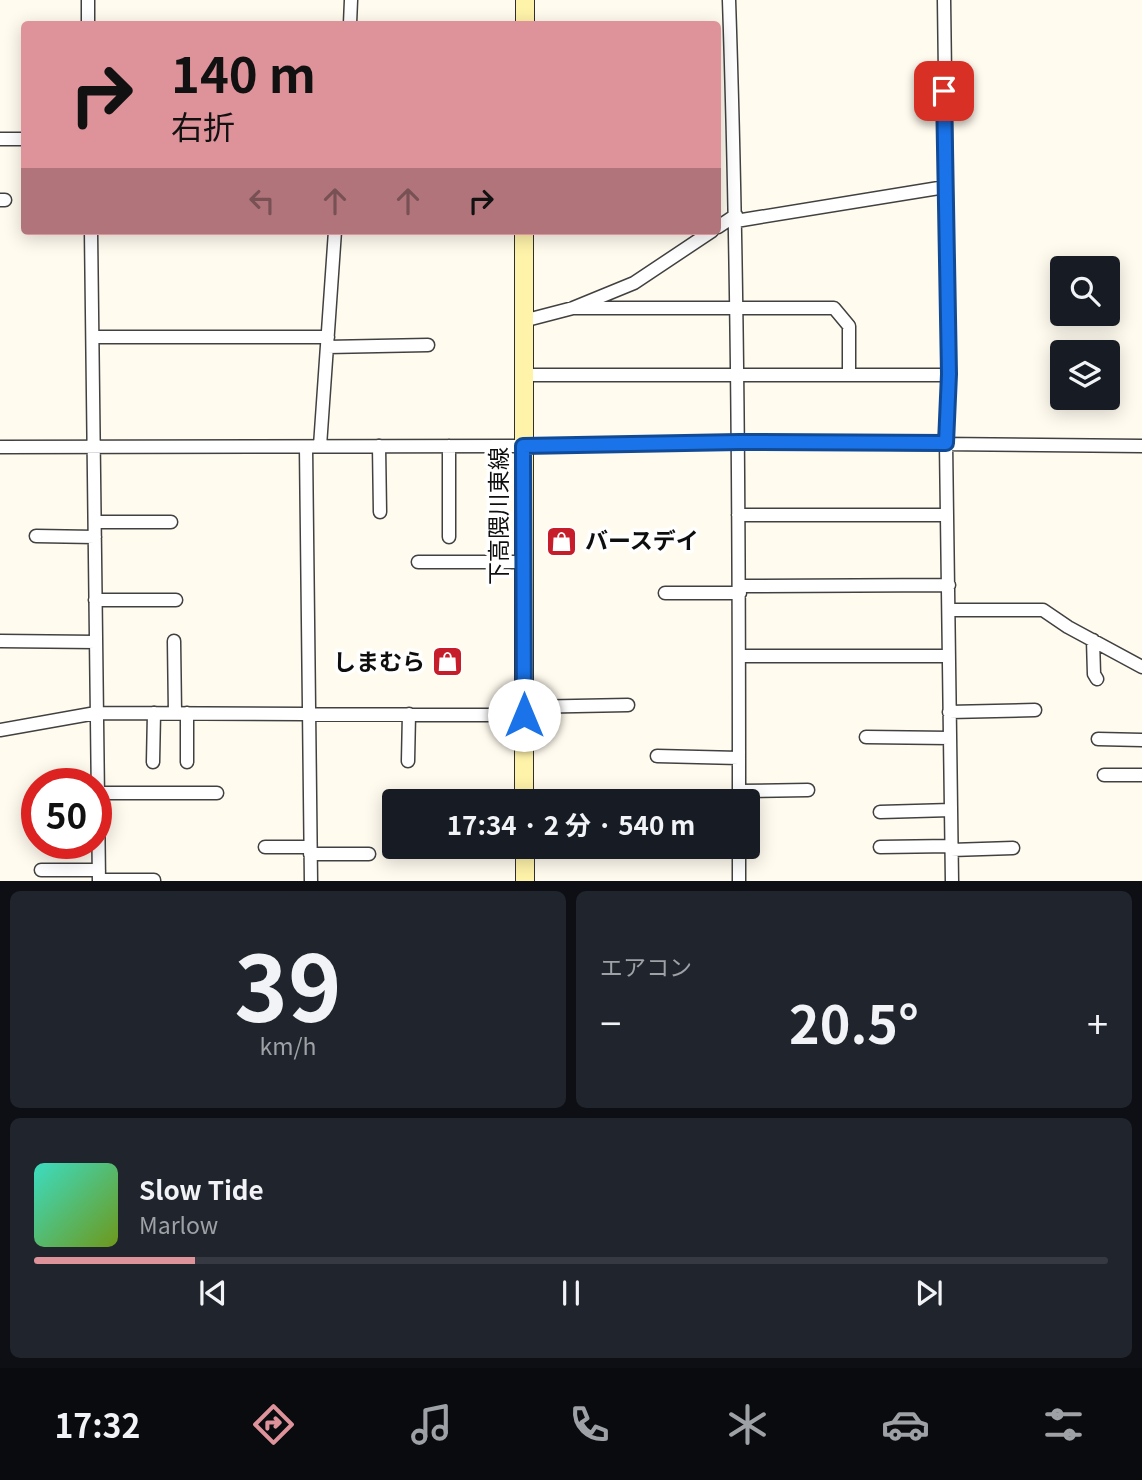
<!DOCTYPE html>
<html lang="ja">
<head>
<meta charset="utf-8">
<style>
	:root { --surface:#171b24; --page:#20242c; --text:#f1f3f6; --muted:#9ea1a6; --line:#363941; --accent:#de929a }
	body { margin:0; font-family:Georgia,"Noto Sans JP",serif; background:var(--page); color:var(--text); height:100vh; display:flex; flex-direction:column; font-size:26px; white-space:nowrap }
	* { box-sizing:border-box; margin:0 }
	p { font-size:23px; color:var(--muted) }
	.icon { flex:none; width:38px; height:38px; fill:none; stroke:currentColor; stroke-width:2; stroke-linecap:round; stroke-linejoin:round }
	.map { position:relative; height:881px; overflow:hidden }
	.sheet { display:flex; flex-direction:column; gap:10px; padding:10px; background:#0d0f14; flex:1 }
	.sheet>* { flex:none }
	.hud { position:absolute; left:21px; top:21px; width:700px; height:214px; border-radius:7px; box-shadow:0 4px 18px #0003; background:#de929a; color:#111; overflow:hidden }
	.buttons { position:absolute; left:1050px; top:256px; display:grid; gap:14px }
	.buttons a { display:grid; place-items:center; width:70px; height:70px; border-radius:7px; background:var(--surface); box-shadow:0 4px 18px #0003; font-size:35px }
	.speed { position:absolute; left:21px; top:768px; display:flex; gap:14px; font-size:35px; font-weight:700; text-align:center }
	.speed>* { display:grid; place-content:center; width:91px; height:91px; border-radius:50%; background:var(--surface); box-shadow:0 4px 18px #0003; line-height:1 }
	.speed .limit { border:10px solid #d22; background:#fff; color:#111 }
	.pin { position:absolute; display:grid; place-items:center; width:60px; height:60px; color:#fff; margin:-30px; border-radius:14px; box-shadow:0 4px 10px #0006 }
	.me { position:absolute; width:77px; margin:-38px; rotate:0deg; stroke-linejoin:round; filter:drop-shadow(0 0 5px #0008) }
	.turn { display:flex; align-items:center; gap:24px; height:147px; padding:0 35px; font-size:32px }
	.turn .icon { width:91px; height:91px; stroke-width:2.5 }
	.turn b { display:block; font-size:49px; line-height:60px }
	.lanes { display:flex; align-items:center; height:66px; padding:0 35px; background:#0003; justify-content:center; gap:35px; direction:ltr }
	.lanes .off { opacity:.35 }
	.big { font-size:52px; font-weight:700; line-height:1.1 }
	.sheet .tile { flex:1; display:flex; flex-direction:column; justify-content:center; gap:10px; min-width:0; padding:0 24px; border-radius:10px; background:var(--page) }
	.sheet .dial { align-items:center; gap:0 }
	.dial b { font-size:91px; line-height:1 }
	.song { display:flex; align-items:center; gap:21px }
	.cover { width:84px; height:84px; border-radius:10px; background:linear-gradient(135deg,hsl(170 70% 55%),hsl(80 70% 35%)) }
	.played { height:7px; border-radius:4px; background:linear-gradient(90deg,var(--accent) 15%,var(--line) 15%) }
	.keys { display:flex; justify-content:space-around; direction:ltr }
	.heat { display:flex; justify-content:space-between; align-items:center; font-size:38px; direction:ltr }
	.sheet .tiles { flex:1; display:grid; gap:10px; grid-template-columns:1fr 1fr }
	.tile:last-child { grid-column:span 2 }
	.trip { position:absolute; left:382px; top:789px; width:378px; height:70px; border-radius:7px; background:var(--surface); box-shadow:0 4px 18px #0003; font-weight:700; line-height:70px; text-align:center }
	.dock { display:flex; height:112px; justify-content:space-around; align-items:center; background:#090b0e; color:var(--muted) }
	.dock .icon { width:49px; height:49px }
	.dock .selected { color:var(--accent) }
	.dock b { font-size:32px; color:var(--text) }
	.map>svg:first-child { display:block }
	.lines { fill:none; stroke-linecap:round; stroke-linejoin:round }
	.minor-casing { stroke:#414141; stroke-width:15 }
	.secondary-casing { stroke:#303030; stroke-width:20 }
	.minor { stroke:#fff; stroke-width:12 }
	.secondary { stroke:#fff3aa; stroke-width:18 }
	.route-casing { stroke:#114b97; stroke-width:18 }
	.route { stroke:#1a73e8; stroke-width:12 }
	.labels { text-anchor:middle; stroke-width:7; stroke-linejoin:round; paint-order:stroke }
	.street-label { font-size:23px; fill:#0e0e0e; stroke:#fff }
	.poi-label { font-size:23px; font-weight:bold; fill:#0e0e0e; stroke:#fff; text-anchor:start }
</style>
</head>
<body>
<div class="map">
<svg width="1142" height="882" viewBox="0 0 1142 882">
	<rect width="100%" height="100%" fill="#fffbef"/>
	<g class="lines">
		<defs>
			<path id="minor" d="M 88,0 L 88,24
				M 729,0 C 738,267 739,534 739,802
				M 944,0 L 949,375 L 946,443 L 952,882
				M 350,24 L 351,0
				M 0,139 L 24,139
				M 0,200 L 5,200
				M 736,221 L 945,187
				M 718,227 L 736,215
				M 91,231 L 99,882
				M 573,308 L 834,308 L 849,326 L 849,375
				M 523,321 L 573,308 L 634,283 L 712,231
				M 93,337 L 328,337
				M 327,347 L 428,345
				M 523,375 L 949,375
				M 320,446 L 335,231
				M 379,446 L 380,512
				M 449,446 L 449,537
				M 0,447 L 523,446 L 739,442 L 1142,446
				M 306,447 L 311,882
				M 738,515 L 947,515
				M 95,522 L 171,522
				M 36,536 L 95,537
				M 418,562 L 524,562
				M 740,586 L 949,585
				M 665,593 L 740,593
				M 95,600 L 176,600
				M 950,610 L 1043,610 L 1068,627 L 1142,667
				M 1093,640 L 1094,674 L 1097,679
				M 0,641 L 96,642
				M 174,641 L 175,713
				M 739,656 L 948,656
				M 524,707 L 628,705
				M 949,712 L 1035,710
				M 187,713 L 187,762
				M 0,730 L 96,713 L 524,715
				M 866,737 L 950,738
				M 1098,739 L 1142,740
				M 657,756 L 739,758
				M 408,761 L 409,714
				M 153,762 L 154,713
				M 1104,775 L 1142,775
				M 739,791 L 808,790
				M 97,793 L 217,793
				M 880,812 L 951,810
				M 265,847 L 310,847
				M 739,847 L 739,882
				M 880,847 L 951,846
				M 951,850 L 1013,848
				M 310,854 L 369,854
				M 41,870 L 99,870
				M 99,880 L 154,880"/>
			<path id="secondary" d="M 525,24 L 525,0
				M 524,231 L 524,802
				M 525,847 L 525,882"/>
		</defs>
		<use href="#minor" class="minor-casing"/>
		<use href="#secondary" class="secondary-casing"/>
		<use href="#minor" class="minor"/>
		<use href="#secondary" class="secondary"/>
	</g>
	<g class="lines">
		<defs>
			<path id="route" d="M 524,715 L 523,446 L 739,442 L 946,443 L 949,374 L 944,91"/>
		</defs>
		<use href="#route" class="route-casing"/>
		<use href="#route" class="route"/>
	</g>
	<defs>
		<symbol id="shop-square" viewBox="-11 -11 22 22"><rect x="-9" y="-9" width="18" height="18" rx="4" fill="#c71c29" stroke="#fff"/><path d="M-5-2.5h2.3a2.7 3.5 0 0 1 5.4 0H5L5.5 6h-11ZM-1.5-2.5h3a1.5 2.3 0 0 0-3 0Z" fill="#fff"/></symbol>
	</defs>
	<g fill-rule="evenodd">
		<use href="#shop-square" x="544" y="524" width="35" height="35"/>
		<use href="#shop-square" x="430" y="644" width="35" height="35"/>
	</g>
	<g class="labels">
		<g class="street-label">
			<text transform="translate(499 516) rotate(-90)" y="8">下高隈川東線</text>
		</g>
		<g class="poi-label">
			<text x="585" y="549">バースデイ</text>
			<text x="425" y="670" text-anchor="end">しまむら</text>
		</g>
	</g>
</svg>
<div class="buttons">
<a><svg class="icon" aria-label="search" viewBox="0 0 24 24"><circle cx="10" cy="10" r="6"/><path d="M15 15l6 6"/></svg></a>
<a><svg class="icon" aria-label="layers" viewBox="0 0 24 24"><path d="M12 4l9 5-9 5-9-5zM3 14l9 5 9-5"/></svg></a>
</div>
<div class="speed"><div class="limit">50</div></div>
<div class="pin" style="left:944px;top:91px;background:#d93025"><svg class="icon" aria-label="arrive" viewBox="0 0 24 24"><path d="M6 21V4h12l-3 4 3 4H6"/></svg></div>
<svg class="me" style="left:524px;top:715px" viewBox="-20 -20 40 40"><circle r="19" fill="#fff"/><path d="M0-13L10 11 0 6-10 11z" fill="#1a73e8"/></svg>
<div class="trip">17:34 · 2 分 · 540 m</div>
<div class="hud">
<div class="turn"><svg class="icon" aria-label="right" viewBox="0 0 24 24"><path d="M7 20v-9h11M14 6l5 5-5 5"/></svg><div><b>140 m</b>右折</div></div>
<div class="lanes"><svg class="icon off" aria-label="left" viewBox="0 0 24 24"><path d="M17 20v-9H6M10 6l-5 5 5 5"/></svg><svg class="icon off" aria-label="ahead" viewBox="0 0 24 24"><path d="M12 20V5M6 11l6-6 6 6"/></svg><svg class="icon off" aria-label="ahead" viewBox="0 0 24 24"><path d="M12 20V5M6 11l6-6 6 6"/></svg><svg class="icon" aria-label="right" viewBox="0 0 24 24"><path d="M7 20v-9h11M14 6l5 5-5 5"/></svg></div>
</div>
</div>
<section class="sheet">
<div class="tiles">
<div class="tile dial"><b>39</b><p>km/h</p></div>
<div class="tile"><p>エアコン</p>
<div class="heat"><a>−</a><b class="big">20.5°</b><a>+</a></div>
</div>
<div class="tile">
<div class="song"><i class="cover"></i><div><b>Slow Tide</b><p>Marlow</p></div></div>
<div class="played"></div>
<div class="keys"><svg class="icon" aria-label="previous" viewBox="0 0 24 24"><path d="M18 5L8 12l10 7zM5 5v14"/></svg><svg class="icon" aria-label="pause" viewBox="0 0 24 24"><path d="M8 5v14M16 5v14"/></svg><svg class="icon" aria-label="next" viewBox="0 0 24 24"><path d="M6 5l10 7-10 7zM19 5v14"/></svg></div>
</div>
</div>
</section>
<nav class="dock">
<b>17:32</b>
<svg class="icon selected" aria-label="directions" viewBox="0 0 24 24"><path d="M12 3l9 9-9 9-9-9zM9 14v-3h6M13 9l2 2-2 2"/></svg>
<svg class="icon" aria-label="music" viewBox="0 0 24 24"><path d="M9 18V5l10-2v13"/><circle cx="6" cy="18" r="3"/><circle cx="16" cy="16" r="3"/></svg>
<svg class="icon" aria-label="phone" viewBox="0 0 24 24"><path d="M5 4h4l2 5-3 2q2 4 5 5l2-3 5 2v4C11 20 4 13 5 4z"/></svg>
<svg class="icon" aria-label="climate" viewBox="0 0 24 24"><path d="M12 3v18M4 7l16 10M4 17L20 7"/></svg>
<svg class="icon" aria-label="car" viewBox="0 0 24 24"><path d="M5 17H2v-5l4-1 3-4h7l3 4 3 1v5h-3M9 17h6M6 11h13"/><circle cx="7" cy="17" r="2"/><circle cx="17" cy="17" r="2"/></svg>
<svg class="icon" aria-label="filters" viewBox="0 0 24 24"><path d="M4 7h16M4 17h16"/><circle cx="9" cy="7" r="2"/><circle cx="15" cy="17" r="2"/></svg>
</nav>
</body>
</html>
